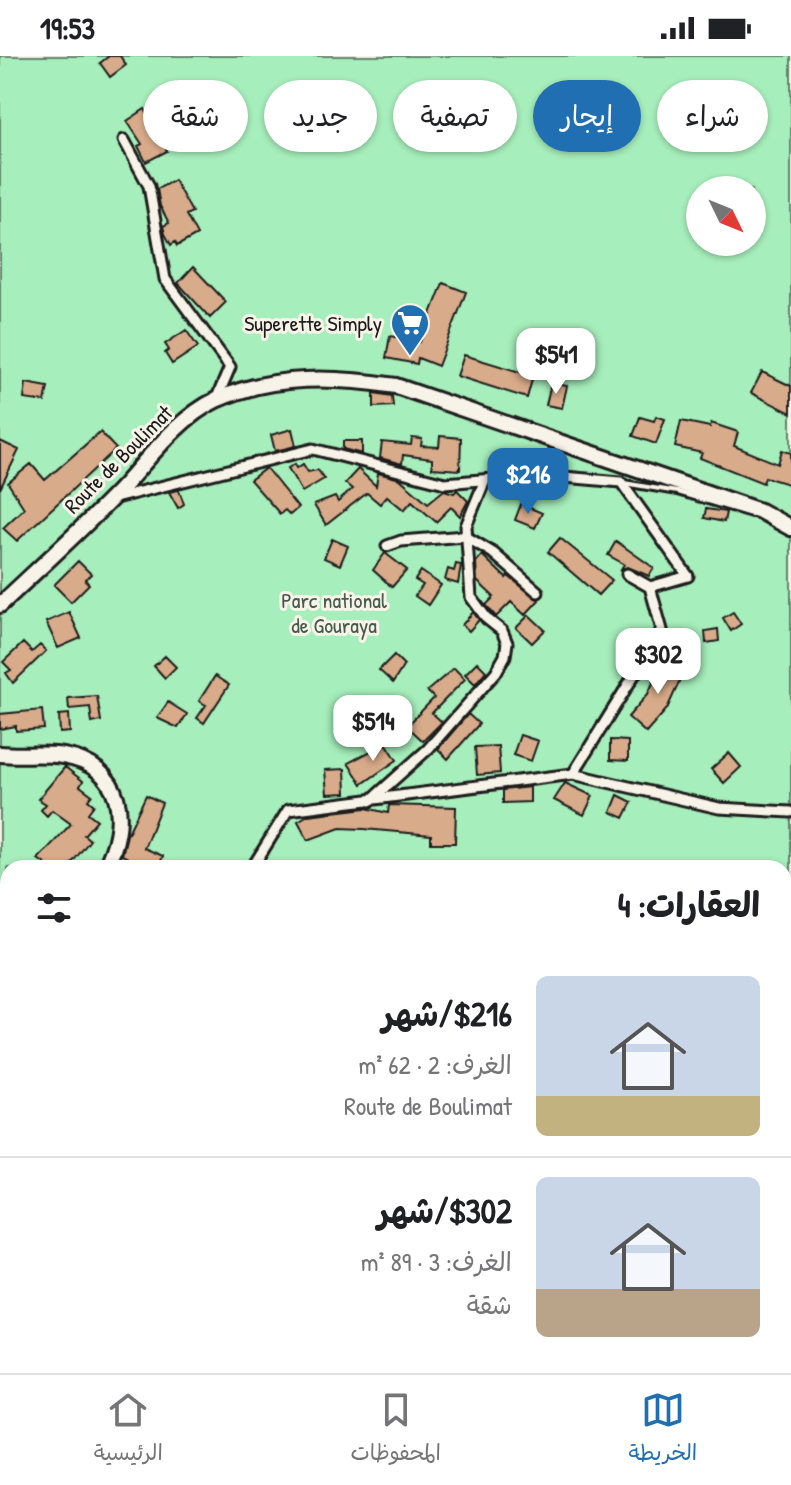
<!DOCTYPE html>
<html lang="ar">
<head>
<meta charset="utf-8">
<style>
	:root { --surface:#fff; --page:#f2f2f2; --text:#202124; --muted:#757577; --line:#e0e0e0; --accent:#1f6fb2 }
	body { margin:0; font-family:"Patrick Hand","Playpen Sans Arabic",sans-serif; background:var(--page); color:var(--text); direction:rtl; height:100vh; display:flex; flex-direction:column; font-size:30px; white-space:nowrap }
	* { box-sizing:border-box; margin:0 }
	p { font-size:26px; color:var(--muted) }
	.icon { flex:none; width:44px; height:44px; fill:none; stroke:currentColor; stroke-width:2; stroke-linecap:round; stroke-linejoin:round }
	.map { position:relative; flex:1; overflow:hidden; direction:ltr }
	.sheet { position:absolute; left:0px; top:804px; width:792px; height:514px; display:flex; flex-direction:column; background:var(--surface); border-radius:24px 24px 0 0; box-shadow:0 2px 6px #0004; direction:rtl }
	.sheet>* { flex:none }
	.guide { position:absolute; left:24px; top:24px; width:744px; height:72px; direction:rtl; display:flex; gap:16px }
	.needle { width:52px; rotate:133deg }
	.tools { position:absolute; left:686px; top:120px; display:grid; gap:16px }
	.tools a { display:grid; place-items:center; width:80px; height:80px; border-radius:50%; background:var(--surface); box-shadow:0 2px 6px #0004; font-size:40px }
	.price { position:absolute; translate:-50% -68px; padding:0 18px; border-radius:16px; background:#fff; color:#222; font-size:26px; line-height:52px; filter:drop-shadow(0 2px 4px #0008) }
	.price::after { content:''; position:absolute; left:50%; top:48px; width:24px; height:18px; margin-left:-12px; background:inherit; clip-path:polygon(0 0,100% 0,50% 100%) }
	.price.selected { background:var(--accent); color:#fff }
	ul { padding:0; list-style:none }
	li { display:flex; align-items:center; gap:24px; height:200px; padding:0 32px }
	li+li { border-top:2px solid var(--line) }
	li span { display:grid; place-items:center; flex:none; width:224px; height:160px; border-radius:12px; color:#555 }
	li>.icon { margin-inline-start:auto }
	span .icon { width:96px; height:96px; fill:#fffc; stroke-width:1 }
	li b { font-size:34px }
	h2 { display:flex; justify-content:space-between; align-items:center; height:96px; padding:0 32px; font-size:34px }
	.pill { padding:0 28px; border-radius:36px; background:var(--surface); box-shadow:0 2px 6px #0004; font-size:28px; line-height:72px }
	.pill.selected { background:var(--accent); color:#fff }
	.status { display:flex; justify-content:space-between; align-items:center; height:56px; padding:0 40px; background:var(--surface); direction:ltr }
	.status svg { height:22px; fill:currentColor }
	.menu { display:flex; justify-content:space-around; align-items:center; height:112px; border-top:2px solid var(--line); background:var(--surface); font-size:22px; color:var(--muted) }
	.menu a { display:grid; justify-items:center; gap:4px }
	.menu .selected { color:var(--accent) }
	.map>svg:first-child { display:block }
	.green { fill:#a6eebb; stroke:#61856c; stroke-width:2; fill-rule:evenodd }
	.building { fill:#d8ab8a; stroke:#1c1c1c; stroke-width:2 }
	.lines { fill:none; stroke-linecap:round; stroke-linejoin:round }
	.lane-casing { stroke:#1c1c1c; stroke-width:10 }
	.street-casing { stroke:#1c1c1c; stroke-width:15 }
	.primary-casing { stroke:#1c1c1c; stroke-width:20 }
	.lane { stroke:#f7f3e8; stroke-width:4 }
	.street { stroke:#f7f3e8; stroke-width:9 }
	.primary { stroke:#f7f3e8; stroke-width:14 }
	.labels { text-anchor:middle; stroke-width:6; stroke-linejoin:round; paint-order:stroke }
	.poi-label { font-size:22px; fill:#1c1c1c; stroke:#f7f3e8; text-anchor:end }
	.street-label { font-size:22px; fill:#1c1c1c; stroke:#f7f3e8 }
	.park-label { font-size:22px; fill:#455b4c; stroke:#f7f3e8 }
</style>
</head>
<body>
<div class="status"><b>19:53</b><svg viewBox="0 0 49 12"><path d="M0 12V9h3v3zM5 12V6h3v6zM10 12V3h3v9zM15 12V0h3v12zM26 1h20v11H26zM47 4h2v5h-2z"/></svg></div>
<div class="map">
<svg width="791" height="1317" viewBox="0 0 791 1317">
	<rect width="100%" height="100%" fill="#f7f3e8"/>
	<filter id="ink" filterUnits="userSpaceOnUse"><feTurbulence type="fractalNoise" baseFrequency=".0125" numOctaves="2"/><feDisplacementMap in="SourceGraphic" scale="16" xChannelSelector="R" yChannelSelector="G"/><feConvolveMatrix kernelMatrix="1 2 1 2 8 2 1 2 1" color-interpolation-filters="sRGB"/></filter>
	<g filter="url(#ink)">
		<path class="green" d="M0,0H791V1317H0ZM700,134H752V186H700ZM8,812H784V1310H8Z"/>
		<path class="building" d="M109,0H120L126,9L110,21L100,7Z
			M145,53L167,95L146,106L138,90L142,88L127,65Z
			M200,54L208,74L192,81L184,61Z
			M174,124L192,156L186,159L197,179L177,190L175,186L171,189L165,178L163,170L169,167L160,150L157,133Z
			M193,211L226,246L210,262L178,227Z
			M443,227L466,236L438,310L418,302L417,308L386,302L390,280L420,286Z
			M186,274L198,291L172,308L165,297L169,294L165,288Z
			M464,299L533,320L527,342L457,320Z
			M762,316L791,330V357L751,337Z
			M26,327L48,331L45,346L24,343Z
			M551,327L567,330L562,352L546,349Z
			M374,337L392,340L393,350L374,351Z
			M656,360L665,363L656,388L633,380L640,361L654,365Z
			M681,365L710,371L711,367L738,376L734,390L778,408L782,394L791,397V429L765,421L763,427L700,402L702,397L675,391Z
			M292,373L296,390L275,395L271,379Z
			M100,376L116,393L17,485L3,472L24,452L8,427L31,408L45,424Z
			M440,380L461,382L460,414L432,412V403L403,399L402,408L380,402L382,386L411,389L412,382L422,383L421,390L439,391Z
			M0,385L19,394L0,433Z
			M343,385H362V398L343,393Z
			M295,408L297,412L303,408L308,416L318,414L324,423L302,436L288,412Z
			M266,412L298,452L290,459L285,454L280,458L250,424Z
			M358,413L376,430L378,417L400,423L428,447L444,434L454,437L457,434L468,445L460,460L451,451L436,466L412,445L404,454L387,440L380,448L367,437L326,469L314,449L335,441L338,446L352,433L345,427Z
			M548,427V437L530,438L529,428Z
			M179,434L184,448L178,452L169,436Z
			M521,448L542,457L535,472L515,464Z
			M706,453L726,456L724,466L704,462Z
			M560,482L612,524L598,539L548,496Z
			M332,483L348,490L340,509L324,502Z
			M616,485L654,512L649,520L628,511L621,513L624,508L608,499Z
			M385,497L407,514L392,531L373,514Z
			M482,499L506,522L508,520L539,544L525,559L511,546L496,561L486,549L494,541L477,525L476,506Z
			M78,505L91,518L85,524L89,528L71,546L54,529Z
			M456,508L461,509L458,528L445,524L448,513L454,515Z
			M421,515L441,529L428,549L415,540L423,529L415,524Z
			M69,556L81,582L58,592L46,566Z
			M473,556L479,564L469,575L462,569Z
			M733,556L741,568L731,575L723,562Z
			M529,559L545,574L532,587L516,572Z
			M718,573L719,585L706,587L705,575Z
			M23,587L32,596L40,589L46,595L13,627L6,617L11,614L3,606Z
			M394,599L404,609L393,627L379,614Z
			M165,600L176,611L165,622L154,610Z
			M663,604L685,613L667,653L646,677L628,661L648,638Z
			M477,606L486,615L475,628L465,618Z
			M454,612L465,623L432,657L442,666L423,685L407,670L434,642L427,635Z
			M215,620L229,629L204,667L197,662L206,649L199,645Z
			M97,640L101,665L92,667L90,651L69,653L68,642Z
			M168,646L187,658L178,672L157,662Z
			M42,654L44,673L16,675V670L0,673V658Z
			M69,658L70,676L60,677L59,659Z
			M468,658L479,668L448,703L438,693Z
			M520,679L538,685L531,705L513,699Z
			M610,684L628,685V705L610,704Z
			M386,687L397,704L362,728L348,707Z
			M498,690L500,717L477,719L475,691Z
			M729,697L741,711L724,727L711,713Z
			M65,711L83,725L80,730L92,739L88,744L94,749L88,757L97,764L84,779L90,784L68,812H42L45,808L38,803L71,768L52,754L47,760L41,754L46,748L38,743Z
			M345,713L346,737L327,738L325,714Z
			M565,727L593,740L584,759L554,744Z
			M530,731V746L503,747V734Z
			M146,739L162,747L144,792L163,800L158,812L141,808L140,812H125L128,802L122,799L127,779Z
			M618,739L632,746L624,762L611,756Z
			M389,749L456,751L455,787H431V779L364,773L340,772L308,784L298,765L308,759L366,752L388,757Z
			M0,856L8,862V886L0,897Z
			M8,1033V1080L0,1082V1035Z
			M0,1114L8,1116V1158L0,1157Z"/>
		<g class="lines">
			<g class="lane-casing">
				<path id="lane" d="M624,427L677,436L751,458"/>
			</g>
			<g class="street-casing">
				<path id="street" d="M124,84L149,130L165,223L230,311L216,344
					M115,442L313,393L445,427L541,419L621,426L688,520L650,531L662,574L573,718L288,754L252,812
					M387,490L401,485L465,480L493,497L538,536
					M627,518L650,531
					M573,718L719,752L791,756
					M370,745L428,693L496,616L505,600L507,587L502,575L487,563L471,541L466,470L485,424
					M0,1307L8,1298
					M16,1317L17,1310"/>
			</g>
			<g class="primary-casing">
				<path id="primary" d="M0,549C38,513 78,477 115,439C145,408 176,363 216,344C273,318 336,321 396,330L760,455L791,472
					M0,698C21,700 43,697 63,700C124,710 130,766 105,812
					M0,943L8,931"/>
			</g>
			<use href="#lane" class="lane"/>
			<use href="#street" class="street"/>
			<use href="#primary" class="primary"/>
		</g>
	</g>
	<defs>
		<g id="supermarket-pin" transform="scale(2)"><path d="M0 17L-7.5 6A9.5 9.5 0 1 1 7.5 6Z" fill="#1f6fb2" stroke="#f7f3e8"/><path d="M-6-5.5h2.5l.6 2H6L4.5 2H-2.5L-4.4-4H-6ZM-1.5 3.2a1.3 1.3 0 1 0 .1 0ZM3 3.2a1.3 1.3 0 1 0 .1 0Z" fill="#fff"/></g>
	</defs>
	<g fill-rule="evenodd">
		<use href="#supermarket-pin" x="410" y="267"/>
	</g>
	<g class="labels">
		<g class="poi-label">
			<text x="382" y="275">Superette Simply</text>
		</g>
		<g class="street-label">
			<text transform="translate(118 403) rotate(-45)" y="8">Route de Boulimat</text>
		</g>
		<g class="park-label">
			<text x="334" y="552">Parc national<tspan x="334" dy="25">de Gouraya</tspan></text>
		</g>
	</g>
</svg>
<div class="tools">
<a><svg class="needle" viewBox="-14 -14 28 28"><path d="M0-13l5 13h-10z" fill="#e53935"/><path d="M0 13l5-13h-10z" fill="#757577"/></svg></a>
</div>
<b class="price" style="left:556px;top:340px">$541</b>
<b class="price selected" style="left:528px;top:460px">$216</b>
<b class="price" style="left:658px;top:640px">$302</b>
<b class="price" style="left:373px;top:707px">$514</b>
<div class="guide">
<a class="pill">شراء</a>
<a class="pill selected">إيجار</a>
<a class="pill">تصفية</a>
<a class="pill">جديد</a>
<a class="pill">شقة</a>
</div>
<section class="sheet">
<h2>العقارات: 4<svg class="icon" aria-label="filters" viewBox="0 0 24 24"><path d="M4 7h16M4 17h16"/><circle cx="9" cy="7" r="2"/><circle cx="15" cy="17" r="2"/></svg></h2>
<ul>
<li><span style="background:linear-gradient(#c9d6e8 75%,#c2b280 0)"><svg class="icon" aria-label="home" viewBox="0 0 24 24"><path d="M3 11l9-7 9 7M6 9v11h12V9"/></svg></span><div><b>$216/شهر</b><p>الغرف: 2 · 62 m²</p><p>Route de Boulimat</p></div></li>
<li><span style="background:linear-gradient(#c9d6e8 70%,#b9a48a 0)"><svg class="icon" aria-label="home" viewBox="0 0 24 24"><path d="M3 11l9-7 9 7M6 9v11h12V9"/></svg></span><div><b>$302/شهر</b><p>الغرف: 3 · 89 m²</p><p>شقة</p></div></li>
</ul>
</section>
</div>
<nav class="menu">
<a class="selected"><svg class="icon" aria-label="map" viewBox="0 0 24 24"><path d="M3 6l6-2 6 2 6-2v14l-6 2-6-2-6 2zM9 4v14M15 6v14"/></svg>الخريطة</a>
<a><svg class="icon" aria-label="saved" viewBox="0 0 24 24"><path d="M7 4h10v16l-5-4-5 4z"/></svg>المحفوظات</a>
<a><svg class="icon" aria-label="home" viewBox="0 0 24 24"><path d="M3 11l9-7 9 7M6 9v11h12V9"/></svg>الرئيسية</a>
</nav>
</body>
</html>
